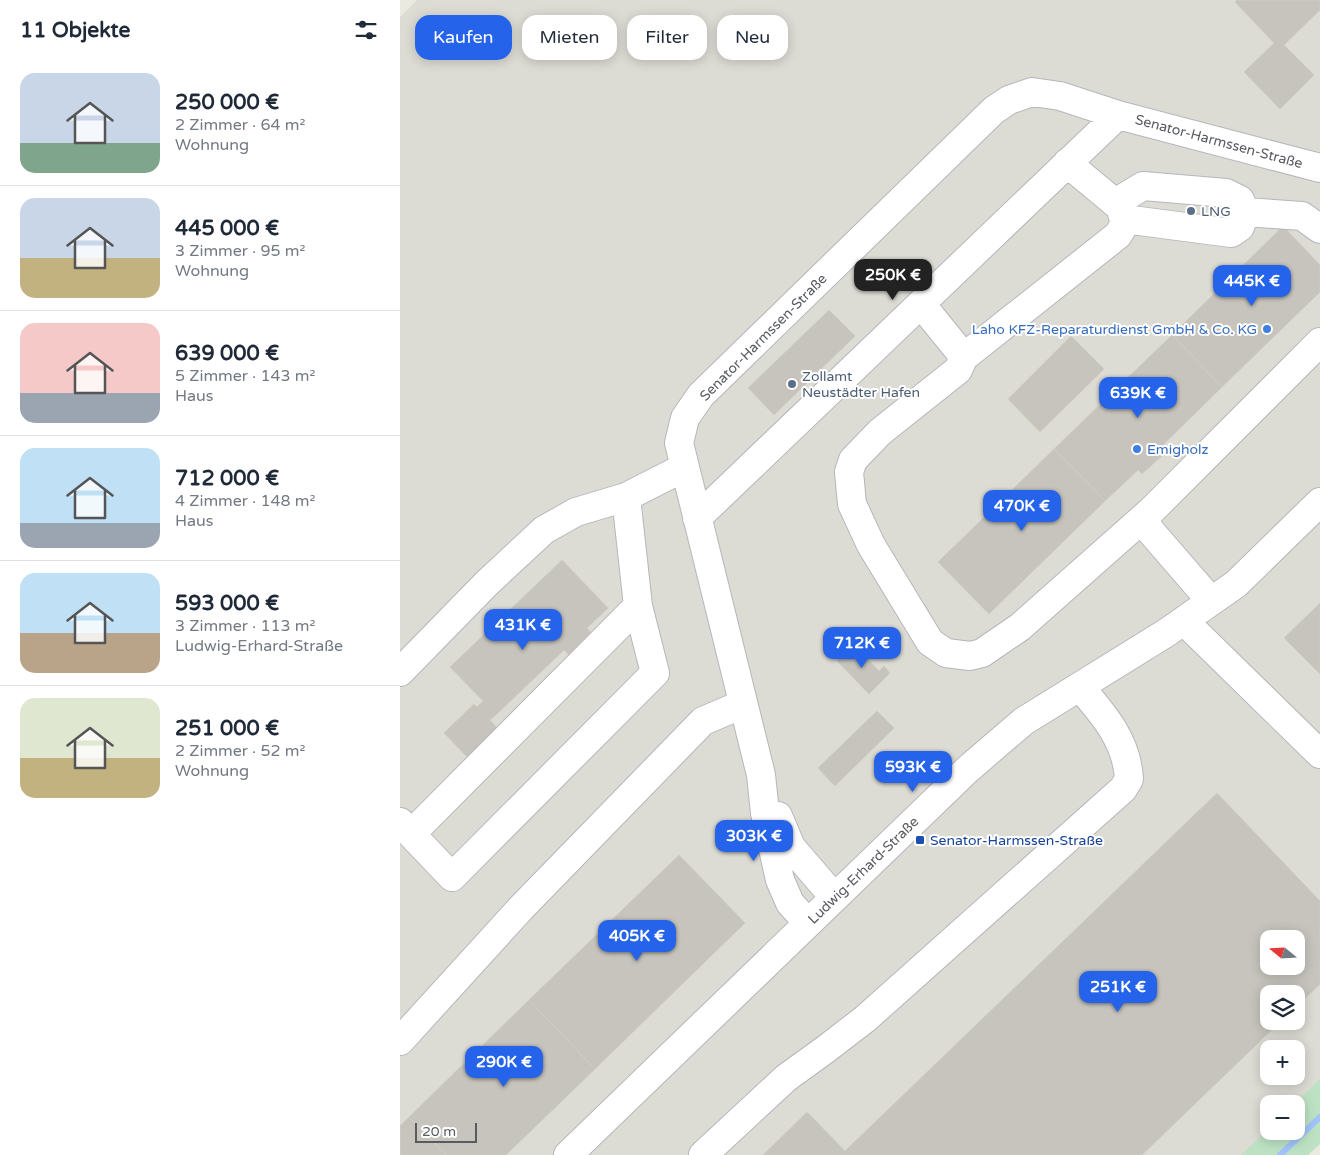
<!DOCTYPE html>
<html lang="de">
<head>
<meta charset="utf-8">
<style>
	:root { --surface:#fff; --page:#f6f6f7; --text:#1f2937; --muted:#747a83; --line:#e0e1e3; --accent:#2563eb }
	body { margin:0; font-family:"Varela Round",sans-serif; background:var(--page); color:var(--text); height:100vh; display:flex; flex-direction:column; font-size:19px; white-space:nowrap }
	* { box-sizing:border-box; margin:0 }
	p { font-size:16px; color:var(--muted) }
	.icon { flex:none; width:28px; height:28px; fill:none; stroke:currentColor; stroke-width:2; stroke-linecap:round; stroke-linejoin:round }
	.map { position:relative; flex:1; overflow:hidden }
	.sheet { display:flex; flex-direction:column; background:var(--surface); width:400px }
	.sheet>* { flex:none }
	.guide { position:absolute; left:15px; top:15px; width:475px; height:45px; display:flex; gap:10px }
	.needle { width:32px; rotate:288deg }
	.tools { position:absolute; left:860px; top:930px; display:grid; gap:10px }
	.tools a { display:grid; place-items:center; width:45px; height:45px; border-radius:10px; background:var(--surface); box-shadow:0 2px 12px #0003; font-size:25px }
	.scale { position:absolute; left:15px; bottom:12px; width:62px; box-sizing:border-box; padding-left:5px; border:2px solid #585b60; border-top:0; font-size:14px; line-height:18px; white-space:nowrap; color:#585b60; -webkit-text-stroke:4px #fff; paint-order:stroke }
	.price { position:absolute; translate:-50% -42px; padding:0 11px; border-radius:10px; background:var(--accent); color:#fff; font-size:16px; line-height:32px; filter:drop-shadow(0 1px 2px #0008) }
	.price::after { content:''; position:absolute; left:50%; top:30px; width:15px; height:11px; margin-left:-8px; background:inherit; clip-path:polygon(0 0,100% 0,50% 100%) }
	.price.active { background:#222; color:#fff }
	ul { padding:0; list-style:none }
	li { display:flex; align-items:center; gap:15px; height:125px; padding:0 20px }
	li+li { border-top:1px solid var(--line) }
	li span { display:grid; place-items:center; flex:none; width:140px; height:100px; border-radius:15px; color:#555 }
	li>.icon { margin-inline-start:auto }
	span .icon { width:60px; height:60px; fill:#fffc; stroke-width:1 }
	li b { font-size:21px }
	h2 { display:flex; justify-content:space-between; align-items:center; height:60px; padding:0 20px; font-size:21px }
	.tag { padding:0 18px; border-radius:15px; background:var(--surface); box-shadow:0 2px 12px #0003; font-size:18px; line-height:45px }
	.tag.active { background:var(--accent); color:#fff }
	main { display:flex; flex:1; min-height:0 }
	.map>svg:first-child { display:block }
	.industrial { fill:#dcdbd4; fill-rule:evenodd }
	.green { fill:#bde2c3 }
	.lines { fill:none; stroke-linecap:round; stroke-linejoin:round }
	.stream { stroke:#a0c4fa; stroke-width:6 }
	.building { fill:#c6c4bd; stroke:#cfcdbe; fill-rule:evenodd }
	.minor-casing { stroke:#b5b7bc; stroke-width:30 }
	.minor { stroke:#fff; stroke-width:28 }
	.service-dot { fill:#5c6f8a; stroke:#fff; stroke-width:2 }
	.shop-dot { fill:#3f7fe0; stroke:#fff; stroke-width:2 }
	.transit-dot { fill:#1a4fb4; stroke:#fff; stroke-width:2 }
	.labels { text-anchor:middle; stroke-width:4; stroke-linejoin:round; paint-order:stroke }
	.street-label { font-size:14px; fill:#585b60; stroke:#fff }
	.service-label { font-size:14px; fill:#4e5e75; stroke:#fff; text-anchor:start }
	.shop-label { font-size:14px; fill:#366cbe; stroke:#fff; text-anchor:end }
	.transit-label { font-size:14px; fill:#164399; stroke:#fff; text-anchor:start }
</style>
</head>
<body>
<main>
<section class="sheet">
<h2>11 Objekte<svg class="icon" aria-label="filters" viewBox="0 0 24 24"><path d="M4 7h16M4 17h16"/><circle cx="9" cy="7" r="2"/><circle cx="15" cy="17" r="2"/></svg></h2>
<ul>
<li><span style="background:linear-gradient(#c9d6e8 70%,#7fa58c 0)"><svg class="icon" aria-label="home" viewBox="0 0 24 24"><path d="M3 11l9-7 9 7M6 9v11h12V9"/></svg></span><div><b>250 000 €</b><p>2 Zimmer · 64 m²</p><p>Wohnung</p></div></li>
<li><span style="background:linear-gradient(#c9d6e8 60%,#c2b280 0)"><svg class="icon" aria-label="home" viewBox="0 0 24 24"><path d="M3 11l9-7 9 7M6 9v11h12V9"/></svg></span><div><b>445 000 €</b><p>3 Zimmer · 95 m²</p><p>Wohnung</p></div></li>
<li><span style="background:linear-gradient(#f6c9c9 70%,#9aa5b1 0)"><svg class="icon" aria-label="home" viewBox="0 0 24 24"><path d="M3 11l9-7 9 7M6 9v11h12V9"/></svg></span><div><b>639 000 €</b><p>5 Zimmer · 143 m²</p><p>Haus</p></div></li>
<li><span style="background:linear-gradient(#bfe0f5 75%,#9aa5b1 0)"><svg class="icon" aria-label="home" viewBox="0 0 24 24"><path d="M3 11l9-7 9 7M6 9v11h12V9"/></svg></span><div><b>712 000 €</b><p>4 Zimmer · 148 m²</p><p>Haus</p></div></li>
<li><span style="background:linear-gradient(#bfe0f5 60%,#b9a48a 0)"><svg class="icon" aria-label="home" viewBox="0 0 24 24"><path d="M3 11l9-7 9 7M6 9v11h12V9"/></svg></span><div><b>593 000 €</b><p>3 Zimmer · 113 m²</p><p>Ludwig-Erhard-Straße</p></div></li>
<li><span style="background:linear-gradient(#dfe7d0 60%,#c2b280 0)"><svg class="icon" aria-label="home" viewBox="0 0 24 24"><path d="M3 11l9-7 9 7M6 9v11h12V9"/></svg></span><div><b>251 000 €</b><p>2 Zimmer · 52 m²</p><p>Wohnung</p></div></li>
</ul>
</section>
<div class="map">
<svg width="920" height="1155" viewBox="0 0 920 1155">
	<rect width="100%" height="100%" fill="#ebeae0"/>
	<path class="industrial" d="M17,0H920V1080L895,1104H869V1130L843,1155H0V17ZM869,939H896V966H869ZM869,994H896V1021H869ZM869,1049H896V1076H869Z"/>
	<path class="green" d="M920,1079V1144L908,1155H841L869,1129V1131H896V1104H894Z"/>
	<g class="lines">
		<path class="stream" d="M880,1155L920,1117"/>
	</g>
	<path class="building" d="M837,0H920V10L884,45L914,75L880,109L844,72L874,43L835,2Z
		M883,226L920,265V292L822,387L772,335Z
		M429,310L455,336L374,415L348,388Z
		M772,335L822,387L759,449L764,454L742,474L738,470L705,501L654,449Z
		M671,336L704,369L640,432L608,399Z
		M654,449L705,501L589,614L538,562Z
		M162,560L208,608L187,628L196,638L174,660L164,650L96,715L90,720L100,731L70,760L44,733L74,704L77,707L83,701L50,667Z
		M920,603V674L884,638Z
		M454,644L479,671L484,666L490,673L469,694L437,661Z
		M477,711L494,728L435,786L418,768Z
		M817,793L920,901V984L896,1007V994H869V1021H881L742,1155H363L407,1112L445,1151ZM869,939H896V966H869Z
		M279,855L345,923L195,1069L129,1000Z
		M129,1000L195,1069L106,1155H46L9,1117Z
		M9,1117L46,1155H0V1126Z"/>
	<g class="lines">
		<g class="minor-casing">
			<path id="minor" d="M715,203L743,186L826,193L840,200L845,212L840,227L831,233L724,219
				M845,212L902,216L920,229
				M521,304L564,357L558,370L480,432L453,460L449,472L452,504L471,545L530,642L546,653L570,656L582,653L620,627L751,511L920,342
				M564,357L718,235L725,223L720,207L667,163
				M297,518L718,115
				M741,520L811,601
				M784,621L920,754
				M0,672L87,583L144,530L176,512L226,497L285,467
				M378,816L391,847L434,897
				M0,822L11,834L238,606L226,497
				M11,834L52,877L255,673L238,606
				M408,923L390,903L380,880L365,813L361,775L279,443L285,418L301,395L594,110L609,100L632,92L660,96L718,115L920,168
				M0,1041L121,908L303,721L343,704
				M168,1155L568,769L624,721L766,633L836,584L920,502
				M303,1155L386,1078L426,1049L465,1019L723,789L729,779C727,741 704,715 680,687"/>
		</g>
		<use href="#minor" class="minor"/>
	</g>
	<g class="service-dot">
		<circle cx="791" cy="211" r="5"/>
		<circle cx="392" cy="384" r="5"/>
	</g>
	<g class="shop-dot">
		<circle cx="867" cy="329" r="5"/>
		<circle cx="737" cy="449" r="5"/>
	</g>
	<rect class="transit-dot" x="515" y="835" width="10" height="10" rx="2.5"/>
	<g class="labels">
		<g class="street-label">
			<text transform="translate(819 141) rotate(15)" y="5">Senator-Harmssen-Straße</text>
			<text transform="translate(363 337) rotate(-45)" y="5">Senator-Harmssen-Straße</text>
			<text transform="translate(463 870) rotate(-44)" y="5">Ludwig-Erhard-Straße</text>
		</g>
		<g class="service-label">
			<text x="801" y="216">LNG</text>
			<text x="402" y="381">Zollamt<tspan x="402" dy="16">Neustädter Hafen</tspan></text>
		</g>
		<g class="shop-label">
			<text x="857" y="334">Laho KFZ-Reparaturdienst GmbH &amp; Co. KG</text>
			<text x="747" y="454" text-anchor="start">Emigholz</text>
		</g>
		<g class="transit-label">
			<text x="530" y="845">Senator-Harmssen-Straße</text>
		</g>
	</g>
</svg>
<div class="tools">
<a><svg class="needle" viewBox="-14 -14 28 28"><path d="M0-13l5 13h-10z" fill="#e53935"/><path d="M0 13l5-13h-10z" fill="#747a83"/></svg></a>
<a><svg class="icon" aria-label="layers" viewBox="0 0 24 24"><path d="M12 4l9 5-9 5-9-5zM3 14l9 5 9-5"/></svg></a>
<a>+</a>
<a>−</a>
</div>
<div class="scale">20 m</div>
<b class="price active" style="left:493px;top:301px">250K €</b>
<b class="price" style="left:852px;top:307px">445K €</b>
<b class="price" style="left:738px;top:419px">639K €</b>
<b class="price" style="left:622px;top:532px">470K €</b>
<b class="price" style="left:123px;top:651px">431K €</b>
<b class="price" style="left:462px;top:669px">712K €</b>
<b class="price" style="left:513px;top:793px">593K €</b>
<b class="price" style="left:354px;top:862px">303K €</b>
<b class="price" style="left:237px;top:962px">405K €</b>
<b class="price" style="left:718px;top:1013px">251K €</b>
<b class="price" style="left:104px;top:1088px">290K €</b>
<div class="guide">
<a class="tag active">Kaufen</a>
<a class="tag">Mieten</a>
<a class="tag">Filter</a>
<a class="tag">Neu</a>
</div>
</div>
</main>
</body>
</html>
